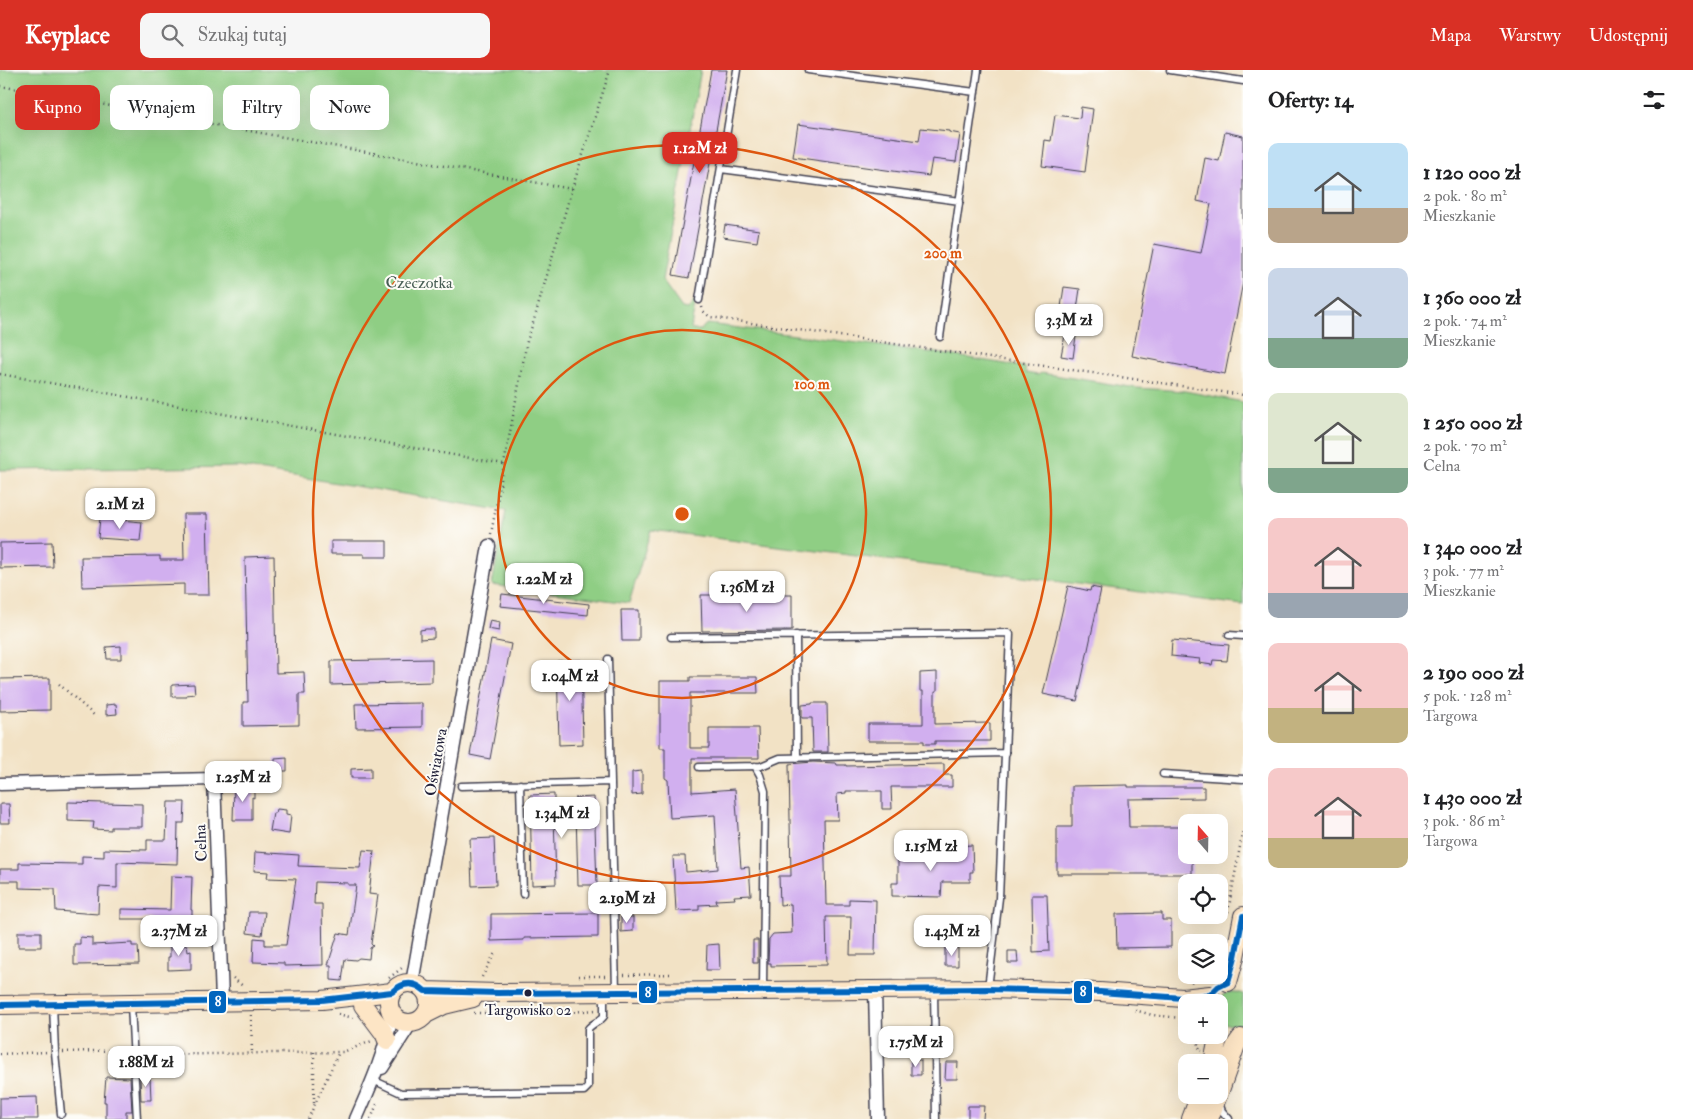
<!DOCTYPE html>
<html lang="pl">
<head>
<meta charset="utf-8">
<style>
	:root { --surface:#fff; --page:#f6f6f6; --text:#202124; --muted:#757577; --accent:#d93025 }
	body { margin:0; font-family:"IM FELL Double Pica",serif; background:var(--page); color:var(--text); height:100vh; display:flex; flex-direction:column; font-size:19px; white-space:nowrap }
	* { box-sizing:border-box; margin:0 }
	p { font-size:16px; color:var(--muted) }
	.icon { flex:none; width:28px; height:28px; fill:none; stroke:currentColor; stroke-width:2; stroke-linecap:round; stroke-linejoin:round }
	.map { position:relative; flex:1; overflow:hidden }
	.side { display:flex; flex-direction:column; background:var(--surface); width:450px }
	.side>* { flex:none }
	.hud { position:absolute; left:15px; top:15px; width:475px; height:45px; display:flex; gap:10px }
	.needle { width:32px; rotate:340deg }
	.buttons { position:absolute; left:1178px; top:744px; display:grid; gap:10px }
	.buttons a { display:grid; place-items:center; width:50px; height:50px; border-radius:10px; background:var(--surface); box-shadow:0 5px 20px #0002; font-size:25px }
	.price { position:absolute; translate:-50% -42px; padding:0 11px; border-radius:10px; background:#fff; color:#222; font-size:16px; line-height:32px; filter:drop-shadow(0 1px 2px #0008) }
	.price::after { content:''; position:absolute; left:50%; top:30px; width:15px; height:11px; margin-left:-8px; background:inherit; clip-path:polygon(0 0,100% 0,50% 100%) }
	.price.selected { background:var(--accent); color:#fff }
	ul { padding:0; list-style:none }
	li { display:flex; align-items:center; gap:15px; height:125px; padding:0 25px }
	li span { display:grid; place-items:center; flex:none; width:140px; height:100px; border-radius:10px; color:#555 }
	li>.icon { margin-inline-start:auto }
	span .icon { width:60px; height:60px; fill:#fffc; stroke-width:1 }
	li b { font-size:21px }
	h2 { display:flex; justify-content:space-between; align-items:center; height:60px; padding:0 25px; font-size:21px }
	.chip { padding:0 18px; border-radius:10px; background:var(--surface); box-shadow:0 5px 20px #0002; font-size:18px; line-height:45px }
	.chip.selected { background:var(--accent); color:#fff }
	header { display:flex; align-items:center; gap:30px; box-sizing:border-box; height:70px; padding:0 25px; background:var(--accent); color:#fff }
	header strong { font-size:24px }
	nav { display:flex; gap:28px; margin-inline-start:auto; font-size:18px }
	.search { width:350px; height:45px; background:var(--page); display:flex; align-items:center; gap:12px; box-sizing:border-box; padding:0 18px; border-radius:10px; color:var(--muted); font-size:19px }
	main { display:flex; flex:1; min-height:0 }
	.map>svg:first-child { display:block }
	.green { fill:#8fce84; stroke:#587860 }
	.building { fill:#d1afef }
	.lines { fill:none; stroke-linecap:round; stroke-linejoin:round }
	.lane-casing { stroke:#413f50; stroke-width:9 }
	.street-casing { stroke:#413f50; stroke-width:15 }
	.secondary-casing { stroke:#413f50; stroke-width:20 }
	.path { stroke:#413f50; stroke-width:2.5; stroke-dasharray:1 4; stroke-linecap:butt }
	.lane { stroke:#fff; stroke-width:6 }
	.street { stroke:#fff; stroke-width:12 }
	.secondary { stroke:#fde5c5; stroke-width:18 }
	.bus-1-casing { stroke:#fdfcf7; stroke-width:10 }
	.bus-1 { stroke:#0065bd; stroke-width:6 }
	.ring { fill:none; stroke:#de560e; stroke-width:2.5 }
	.bus-dot { fill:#22223b; stroke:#fdfcf7; stroke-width:2 }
	.labels { text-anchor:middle; stroke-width:4; stroke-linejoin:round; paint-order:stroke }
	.bus-label { font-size:15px; fill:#22223b; stroke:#fdfcf7 }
	.park-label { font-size:16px; fill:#485e55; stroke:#fdfcf7 }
	.street-label { font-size:16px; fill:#22223b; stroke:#fdfcf7 }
	.centre { fill:#de560e; stroke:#fdfcf7; stroke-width:2.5 }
	.ring-label { font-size:15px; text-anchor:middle; font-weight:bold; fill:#de560e; stroke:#fdfcf7; stroke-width:4; stroke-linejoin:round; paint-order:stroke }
	.line-badge { stroke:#fdfcf7; stroke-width:2 }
	.badge-label { font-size:14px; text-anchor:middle; font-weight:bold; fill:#fff }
</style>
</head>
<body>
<header>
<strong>Keyplace</strong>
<div class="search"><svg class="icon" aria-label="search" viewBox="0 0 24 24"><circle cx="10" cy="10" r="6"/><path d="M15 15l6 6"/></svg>Szukaj tutaj</div>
<nav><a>Mapa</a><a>Warstwy</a><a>Udostępnij</a></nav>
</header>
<main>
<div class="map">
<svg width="1243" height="1049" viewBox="0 0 1243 1049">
	<rect width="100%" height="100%" fill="#fdfcf7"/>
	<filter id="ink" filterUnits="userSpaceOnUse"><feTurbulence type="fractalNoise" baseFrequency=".02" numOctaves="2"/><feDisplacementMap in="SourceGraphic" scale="10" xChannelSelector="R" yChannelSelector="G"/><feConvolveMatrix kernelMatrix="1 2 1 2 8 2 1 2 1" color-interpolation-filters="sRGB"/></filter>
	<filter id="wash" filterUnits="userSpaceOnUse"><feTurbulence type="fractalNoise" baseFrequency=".0096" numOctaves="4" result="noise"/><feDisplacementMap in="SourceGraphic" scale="20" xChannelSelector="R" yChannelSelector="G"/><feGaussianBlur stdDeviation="1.12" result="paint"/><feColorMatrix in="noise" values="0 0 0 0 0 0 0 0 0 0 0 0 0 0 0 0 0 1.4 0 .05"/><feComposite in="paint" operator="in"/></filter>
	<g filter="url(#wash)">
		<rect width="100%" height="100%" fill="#f2e2c5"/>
		<path class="green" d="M0,0H701L662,210L682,238L688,239L696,230L691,257L692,260H701L705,255L708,254L937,283L1025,297L1026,303L1038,305L1041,303L1137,318L1185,321L1243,332V535L651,460L629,533L492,515L506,441L240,397L0,400Z
			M1230,922H1236L1243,924V953C1233,957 1225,956 1219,947L1218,932L1224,924Z"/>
		<g id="blocks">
			<path class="building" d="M711,0H727L689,208L673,205Z
				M1081,37L1093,39L1085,102L1042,96L1045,70L1051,71L1055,45L1080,48Z
				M798,54L919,71L921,58L949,61V62L960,64L956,92L932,89L929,106L793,87Z
				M1225,62L1243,66V212L1225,304L1132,286L1154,174L1201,183L1211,134L1197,131L1205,88L1219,91Z
				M725,155L759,160L757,172L723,167Z
				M1064,217L1080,219L1077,239L1061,237Z
				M1065,265L1076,266L1073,288L1061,286Z
				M183,444H207L209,525H184V514L82,517L81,487L160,486V490H184Z
				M100,448L142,452L140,471L98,468Z
				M331,471H387V487H364V484H331Z
				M52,472L53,497L0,498V473Z
				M274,486L276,603L304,602L305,624H299V655L243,656V632H248L245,487Z
				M1068,516L1090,521L1091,517L1101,519L1077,631L1043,624Z
				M502,524L589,534L588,545L500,536Z
				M701,525H792V560L702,561Z
				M621,540H639V571H622Z
				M490,550L500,552L499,561L488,559Z
				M426,559H434V568L420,569V560Z
				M491,570L511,574L490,689L470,685Z
				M1172,570L1229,575L1227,591L1213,590L1212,595L1199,593L1200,589L1171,586Z
				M121,576V589H107L106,577Z
				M432,589V612L331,615V591Z
				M581,590L583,674L559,675L557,591Z
				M937,602V621H935V654L990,653V671H935V674H924V671H868V654H923V621H920V603Z
				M690,607H757L758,623H690V678H709V658H758L759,688H692V722L735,719L741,798L749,797L751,825L734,826L735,829L716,830L717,834L699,835V840L676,841L673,786H685L686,802L718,799L715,745L670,748L668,710L665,708V678H660V611H690Z
				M50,608V640L0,641V609Z
				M194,614L195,624L186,625V627H172V615Z
				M422,633V657L356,658L355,634Z
				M812,633H827L828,682H813L812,648H802V635L812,634Z
				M116,634L117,644L106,645V635Z
				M287,688V701H275V689Z
				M813,692L836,693L837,695H846V696L944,694V705H952V717H891L892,739H882V721H846V723L837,724L838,750H824L826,835H849V829L876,830L875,885H850L851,847H826L827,895L771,896V893H768L769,869L773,864L792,863L791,834L780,835L779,806H791L789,694Z
				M371,698V708H351V699Z
				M642,701V724L632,725V702Z
				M1128,715V717H1204V728L1128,729L1129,757H1186V785H1192V804H1057V757H1072V716Z
				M234,716L254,717V728L252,727V750H233Z
				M554,724V734L576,733L575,728L594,727L597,815H578L576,743L554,744L556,814L532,815L530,725Z
				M68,732L142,734V757H111V760L93,759L94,752L68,751Z
				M168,732H185L184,753H178L177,794L117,792V818L99,817L98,844L56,841L55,819L19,818V811H0V799H19V793L82,794V786L104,787V779L147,780V770H166Z
				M0,734H9L10,753H0Z
				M277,739L286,740V744L291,745L289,764L270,761L273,743H276Z
				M494,768L496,815L472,816L470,769Z
				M898,774H907V787H957V776L972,775L973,802H970V812H942L941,827L892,826V813H898Z
				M363,780L374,781L369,824L378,825L371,874L373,876L370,878L369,889L359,888L356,890L345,889L342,911L331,910V895H328L338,863L349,865L356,815H348V813L315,812L314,834H322L323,895L284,896V893L253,892L254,868L265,869V875H286L296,809L267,808L268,802L254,801L255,782L299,785L298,796L360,798Z
				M171,806L192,807L191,840H192V850L167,849V855H152V849H121V839L170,840Z
				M1032,825H1047L1049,881L1033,882Z
				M249,842H265L262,865L247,863Z
				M598,843V867L524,868V870L491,871V844Z
				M1162,843V850H1171V877L1117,878L1116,844Z
				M621,847H633V861L621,862Z
				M18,862H41V877H18Z
				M80,867L92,868V875L132,873V876H138L139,894L74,895V874H80Z
				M177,869L182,876L187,875L188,882L191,881V899L168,900V887H170V876Z
				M753,870H758V893H753Z
				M719,874L720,900H706L707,875Z
				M945,878H958V896H945Z
				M1008,881H1017L1018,893H1008Z
				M911,990H921V1005H911Z
				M946,992H958L957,1009H945Z
				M106,1007L130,1008L132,1041H126V1049H106V1032H104Z
				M140,1007H150L151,1030H141Z
				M37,1027L38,1049H0V1028Z
				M968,1036H984L983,1049H968Z"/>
		</g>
	</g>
	<g filter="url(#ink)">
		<use href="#blocks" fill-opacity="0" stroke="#413f50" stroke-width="1"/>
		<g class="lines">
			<g class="lane-casing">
				<path id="lane" d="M808,0L975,22
					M1170,0L1243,11
					M721,99L960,131
					M699,230L737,0
					M940,267L978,0
					M796,565L797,688
					M1229,565L1243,566
					M671,567L1008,563L1010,564L999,828L988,918
					M608,589L616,920
					M755,696L760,705L765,721L763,919
					M699,697L761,696L780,688L1006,683
					M1163,704L1243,709
					M520,714L523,824
					M461,716L611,712
					M934,921L936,1049
					M53,935L55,982L61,1044
					M131,935L137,1049
					M373,1010L401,1023L584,1021L588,1017V959C592,953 600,952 604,946V924
					M1219,1033L1222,1041L1229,1049"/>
			</g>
			<g class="street-casing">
				<path id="street" d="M0,714L214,709L222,931
					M412,913L489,476
					M875,919L878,1049
					M382,998L411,953
					M356,1049C371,1015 386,981 392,944"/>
			</g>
			<g class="secondary-casing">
				<path id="secondary" d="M1228,912L1235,887L1243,846
					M389 933a20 20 0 1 1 40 0a20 20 0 1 1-40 0Z
					M425,921L498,923L988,919L1100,922L1183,928L1210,925
					M0,935L322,930L392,922
					M363,935L384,963L387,970
					M426,944L444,935L473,928
					M1213,992L1217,973L1216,965
					M1219,1023L1236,975L1241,968
					M1191,1049L1200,1025
					M1209,1049L1218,1025"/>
			</g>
			<path class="path" d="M0,16L572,119
				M702,237L703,241L710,247L1243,325
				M0,304L504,394
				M491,464L527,271L534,250L571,122L610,0
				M59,614L95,646
				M1228,842L1243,760
				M624,905L674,904
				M579,906H606
				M482,907L495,883
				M233,908L244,917
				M389,908L402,898
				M1191,912L1199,905
				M1135,940L1152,945L1181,948L1186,955
				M474,943L569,942L596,940
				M338,944L354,948
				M251,945L252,983
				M1193,965L1200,976L1199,980L1202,981
				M63,982L125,980
				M314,982V1033
				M142,983L146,985L343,982L372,971
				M0,984L48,982
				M308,1049L339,982
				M371,1049L377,1034"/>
			<use href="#lane" class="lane"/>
			<use href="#street" class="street"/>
			<use href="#secondary" class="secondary"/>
			<g class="bus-1-casing">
				<path id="bus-1" d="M0,935L322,930L392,922C403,912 414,911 425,921L498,923L988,919L1100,922L1183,928L1210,925L1218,917L1228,912L1235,887L1243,846"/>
			</g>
			<use href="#bus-1" class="bus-1"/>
		</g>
	</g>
	<g class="ring">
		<circle cx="682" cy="444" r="184"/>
		<circle cx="682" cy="444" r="369"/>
	</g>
	<circle class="bus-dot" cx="528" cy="923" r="4.5"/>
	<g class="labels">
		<g class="bus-label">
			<text x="528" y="945">Targowisko 02</text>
		</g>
		<g class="park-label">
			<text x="419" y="218">Czeczotka</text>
		</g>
		<g class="street-label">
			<text transform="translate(435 692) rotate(-80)" y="6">Oświatowa</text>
			<text transform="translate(200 773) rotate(-92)" y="6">Celna</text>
		</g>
	</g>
	<circle cx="682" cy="444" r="8" class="centre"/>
	<g class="ring-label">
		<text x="943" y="188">200 m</text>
		<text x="812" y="319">100 m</text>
	</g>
	<g class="line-badge">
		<rect x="1073" y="910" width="20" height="24" rx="5" fill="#0065bd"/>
		<rect x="638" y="910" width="20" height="24" rx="5" fill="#0065bd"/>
		<rect x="208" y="920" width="19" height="24" rx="5" fill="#0065bd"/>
	</g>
	<g class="badge-label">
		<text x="1083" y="926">8</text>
		<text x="648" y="927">8</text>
		<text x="218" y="936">8</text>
	</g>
</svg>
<div class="buttons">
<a><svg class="needle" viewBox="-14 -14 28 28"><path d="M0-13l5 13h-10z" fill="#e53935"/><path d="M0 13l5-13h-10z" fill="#757577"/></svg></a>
<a><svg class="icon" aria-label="locate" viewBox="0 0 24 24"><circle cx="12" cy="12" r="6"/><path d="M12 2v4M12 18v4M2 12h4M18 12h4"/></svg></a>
<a><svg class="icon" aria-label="layers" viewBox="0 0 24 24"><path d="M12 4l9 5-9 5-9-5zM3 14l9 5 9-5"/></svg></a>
<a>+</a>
<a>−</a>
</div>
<b class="price selected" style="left:700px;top:104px">1.12M zł</b>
<b class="price" style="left:1069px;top:276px">3.3M zł</b>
<b class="price" style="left:120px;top:460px">2.1M zł</b>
<b class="price" style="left:544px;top:535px">1.22M zł</b>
<b class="price" style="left:747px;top:543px">1.36M zł</b>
<b class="price" style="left:570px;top:632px">1.04M zł</b>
<b class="price" style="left:243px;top:733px">1.25M zł</b>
<b class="price" style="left:562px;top:769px">1.34M zł</b>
<b class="price" style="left:931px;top:802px">1.15M zł</b>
<b class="price" style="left:627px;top:854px">2.19M zł</b>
<b class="price" style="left:179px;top:887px">2.37M zł</b>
<b class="price" style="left:952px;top:887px">1.43M zł</b>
<b class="price" style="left:916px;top:998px">1.75M zł</b>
<b class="price" style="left:146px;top:1018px">1.88M zł</b>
<div class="hud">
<a class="chip selected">Kupno</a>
<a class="chip">Wynajem</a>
<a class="chip">Filtry</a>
<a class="chip">Nowe</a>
</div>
</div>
<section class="side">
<h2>Oferty: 14<svg class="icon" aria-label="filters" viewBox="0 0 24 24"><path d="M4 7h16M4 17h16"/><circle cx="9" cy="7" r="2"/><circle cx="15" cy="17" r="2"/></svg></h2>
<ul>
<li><span style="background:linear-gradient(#bfe0f5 65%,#b9a48a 0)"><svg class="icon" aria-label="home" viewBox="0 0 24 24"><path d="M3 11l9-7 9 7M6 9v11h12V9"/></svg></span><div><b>1 120 000 zł</b><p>2 pok. · 80 m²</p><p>Mieszkanie</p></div></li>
<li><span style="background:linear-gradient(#c9d6e8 70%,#7fa58c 0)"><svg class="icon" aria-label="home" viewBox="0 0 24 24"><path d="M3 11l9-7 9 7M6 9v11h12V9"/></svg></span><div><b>1 360 000 zł</b><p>2 pok. · 74 m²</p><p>Mieszkanie</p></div></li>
<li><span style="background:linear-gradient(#dfe7d0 75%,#7fa58c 0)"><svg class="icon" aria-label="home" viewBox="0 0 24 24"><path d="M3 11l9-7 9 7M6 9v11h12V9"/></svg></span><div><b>1 250 000 zł</b><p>2 pok. · 70 m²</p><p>Celna</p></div></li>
<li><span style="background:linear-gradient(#f6c9c9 75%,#9aa5b1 0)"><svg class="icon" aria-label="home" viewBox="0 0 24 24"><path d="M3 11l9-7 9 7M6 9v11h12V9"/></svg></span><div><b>1 340 000 zł</b><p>3 pok. · 77 m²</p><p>Mieszkanie</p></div></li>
<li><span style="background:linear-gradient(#f6c9c9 65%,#c2b280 0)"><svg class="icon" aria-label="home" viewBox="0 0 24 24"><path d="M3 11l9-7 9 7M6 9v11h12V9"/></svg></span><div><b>2 190 000 zł</b><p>5 pok. · 128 m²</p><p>Targowa</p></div></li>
<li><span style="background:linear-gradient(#f6c9c9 70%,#c2b280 0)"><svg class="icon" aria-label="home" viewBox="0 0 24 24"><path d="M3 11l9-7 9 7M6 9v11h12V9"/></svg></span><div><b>1 430 000 zł</b><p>3 pok. · 86 m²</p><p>Targowa</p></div></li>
</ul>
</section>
</main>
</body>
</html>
